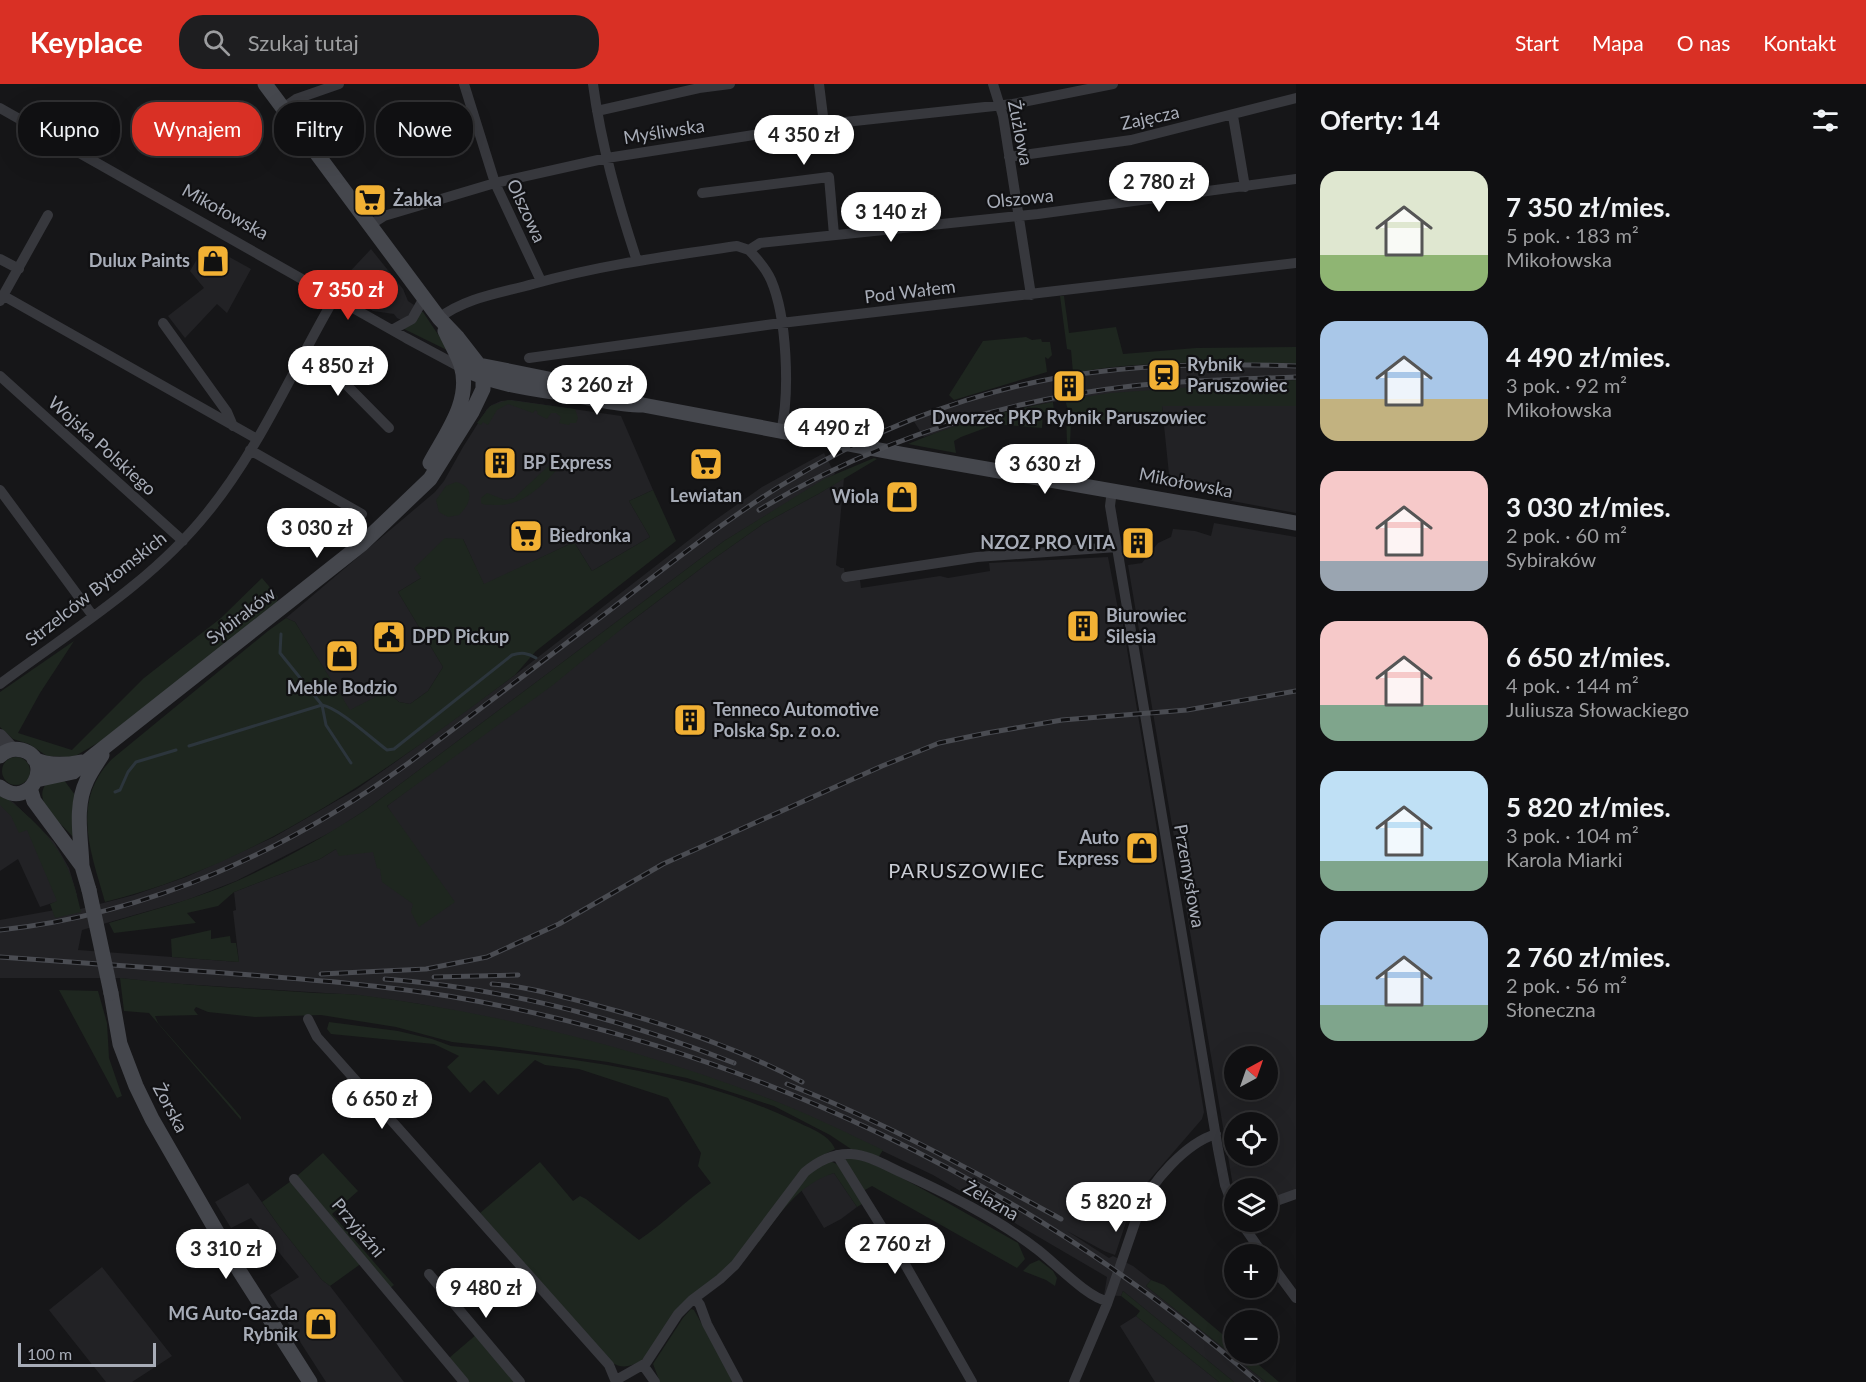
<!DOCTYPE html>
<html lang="pl">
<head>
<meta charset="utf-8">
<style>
	:root { --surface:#101012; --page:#1e1e20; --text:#f1f3f6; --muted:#9c9d9f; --line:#303032; --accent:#d93025 }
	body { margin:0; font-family:Lato,sans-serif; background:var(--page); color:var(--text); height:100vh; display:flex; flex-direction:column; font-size:22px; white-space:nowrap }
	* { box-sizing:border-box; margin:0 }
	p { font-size:20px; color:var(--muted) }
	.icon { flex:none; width:33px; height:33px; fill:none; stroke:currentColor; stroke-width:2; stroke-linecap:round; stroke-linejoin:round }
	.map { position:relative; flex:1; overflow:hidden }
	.drawer { display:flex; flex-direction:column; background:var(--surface); width:570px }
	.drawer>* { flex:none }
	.banner { position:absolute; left:18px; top:18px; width:570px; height:54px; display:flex; gap:12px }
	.needle { width:39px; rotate:40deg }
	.fabs { position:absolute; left:1224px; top:962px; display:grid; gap:12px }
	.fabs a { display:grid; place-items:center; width:54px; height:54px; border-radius:50%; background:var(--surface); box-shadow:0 6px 24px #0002,0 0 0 2px var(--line); font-size:30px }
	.scale { position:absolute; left:18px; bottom:15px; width:138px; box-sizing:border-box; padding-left:6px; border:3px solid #a8adb8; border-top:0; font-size:16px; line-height:21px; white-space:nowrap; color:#a8adb8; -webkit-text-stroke:4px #111113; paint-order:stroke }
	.price { position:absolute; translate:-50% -51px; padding:0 14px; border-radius:21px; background:#fff; color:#222; font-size:20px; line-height:39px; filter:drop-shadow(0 2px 3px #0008) }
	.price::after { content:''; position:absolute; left:50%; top:36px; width:18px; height:14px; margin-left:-9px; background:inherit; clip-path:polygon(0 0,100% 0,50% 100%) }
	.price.on { background:var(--accent); color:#fff }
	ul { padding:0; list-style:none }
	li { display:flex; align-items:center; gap:18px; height:150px; padding:0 24px }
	li span { display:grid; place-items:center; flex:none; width:168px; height:120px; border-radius:18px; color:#555 }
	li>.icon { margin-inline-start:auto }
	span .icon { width:72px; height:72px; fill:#fffc; stroke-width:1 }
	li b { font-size:26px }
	h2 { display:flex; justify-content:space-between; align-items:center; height:72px; padding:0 24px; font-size:26px }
	.tag { padding:0 21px; border-radius:24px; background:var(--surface); box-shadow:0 6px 24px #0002,0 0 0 2px var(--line); font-size:21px; line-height:54px }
	.tag.on { background:var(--accent); color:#fff }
	header { display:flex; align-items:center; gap:36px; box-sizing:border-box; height:84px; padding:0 30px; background:var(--accent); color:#fff }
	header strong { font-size:28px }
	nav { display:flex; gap:33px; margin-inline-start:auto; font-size:21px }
	.search { width:420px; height:54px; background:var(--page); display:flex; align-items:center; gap:15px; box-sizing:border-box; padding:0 21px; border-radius:24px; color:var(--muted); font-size:22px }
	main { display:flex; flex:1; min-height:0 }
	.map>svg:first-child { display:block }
	.built { fill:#222225; fill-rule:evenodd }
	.green { fill:#1e261f }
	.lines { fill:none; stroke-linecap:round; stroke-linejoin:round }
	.stream { stroke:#2c353c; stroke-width:3 }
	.minor { stroke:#37383d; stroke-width:10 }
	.tertiary { stroke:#37383d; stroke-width:14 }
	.secondary { stroke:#45474d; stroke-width:15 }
	.rail-casing { stroke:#4a4c52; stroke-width:5 }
	.rail { stroke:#111113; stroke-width:3; stroke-dasharray:9; stroke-linecap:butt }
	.secondary-bridge { stroke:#45474d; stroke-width:15 }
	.labels { text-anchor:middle; stroke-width:4.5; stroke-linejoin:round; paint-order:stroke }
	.street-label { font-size:18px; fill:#a8adb8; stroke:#111113 }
	.poi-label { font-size:18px; font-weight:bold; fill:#a8adb8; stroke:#111113; text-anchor:start }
	.neighbourhood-label { font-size:20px; letter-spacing:1.5px; fill:#c9ccd4; stroke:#111113 }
</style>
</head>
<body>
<header>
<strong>Keyplace</strong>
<div class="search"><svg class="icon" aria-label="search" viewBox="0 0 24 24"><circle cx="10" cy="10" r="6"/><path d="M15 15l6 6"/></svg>Szukaj tutaj</div>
<nav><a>Start</a><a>Mapa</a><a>O nas</a><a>Kontakt</a></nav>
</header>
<main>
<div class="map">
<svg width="1296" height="1298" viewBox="0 0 1296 1298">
	<rect width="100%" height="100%" fill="#161618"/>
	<path class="built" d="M206,160L251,185L227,229L217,220L185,254L168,232L204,204L190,187Z
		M371,165L403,205L408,217L414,221L413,228L401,236L397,234L394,230L373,227L356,215L342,196Z
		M1225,279L1296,280V296L1077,314L1012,325L924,353L911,333L986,309L1041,295L1095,285Z
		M512,316L621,332L653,406L629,417L650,453L592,487L574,458L484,501L463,455L421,494L398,508L443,583L428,607L410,620L399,618L387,607L350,627L295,538L286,534L435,408L444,397L463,363L487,325L492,321L501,317Z
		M1162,322H1296V429L1232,417L1209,409L1170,400Z
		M824,369L835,390L724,457L367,725L335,746L236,797L187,816L82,846L78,866L239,878L233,827L236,826L234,808L320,775L392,730L387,722L712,476L763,440L820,409L844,394L836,481L841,484H844L846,498L860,496L861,504L940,492L948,494L990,487L989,479L1108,473L1118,525L1121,529L1204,1028L1202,1035L1138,1109L1130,1126L1115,1171L1104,1167L1067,1147L1109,1174L1113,1172L1133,1182L1151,1196L1146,1202L1266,1298H1234L1123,1207L1121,1212L1104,1211L1107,1193L933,1091L824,1039L769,1015L645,973L534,943L420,920L357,911L165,899L120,894H0V836L55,826L65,829L134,811L186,793L274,753L357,705L394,679L515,591L711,439L762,403Z
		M1214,439L1296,453V1108L1268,1114V1104L1234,1105L1233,1102L1128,481L1142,479L1158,459L1171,453L1173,445L1195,447L1211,452ZM1234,972H1268V1005H1234ZM1234,1038H1268V1071H1234Z
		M0,711L13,718L54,758L69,784L77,811L40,823L18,775L0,787Z
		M834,1089L857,1123L841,1135L824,1144L801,1106L820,1093Z
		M248,1099L279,1142L322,1196L330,1202L404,1298H326L270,1211L299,1193L251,1134L231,1144L215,1118Z
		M102,1183L172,1272L132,1298H106L49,1226Z
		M1136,1232L1219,1298H1155L1120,1242Z"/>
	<path class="green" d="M1060,212H1064L1069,249L1116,243L1123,270L1196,264L1296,263V280C1225,278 1142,276 1073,289L1071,266L1067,265Z
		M421,228H423L449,267L404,245Z
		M1026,253L1032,256L1041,255L1042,258H1050L1052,271L1048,275L1045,273L1047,288L954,316L949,311L983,257Z
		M1296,296V322H1162L1163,333C1132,339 1102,336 1071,335L1070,361L1067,359L1066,329H1069L1065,316L1110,309Z
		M508,316L575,325L578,334L576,339H570L569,341L559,339L561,333L556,329H551L547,335L537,330L538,328L535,326L533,329L508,320L497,326L488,341L483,338L481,341L477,339L490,322Z
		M1053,318L1054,328H1043L1042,344L996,340L961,353L954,357L956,369L908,360C955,340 1003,327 1053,318Z
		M561,372L565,375L564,378C545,399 524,423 494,421C488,420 486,422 481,419V414L487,409L505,416L514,414L557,374Z
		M874,374L877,375L820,409L763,440L712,476L630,538L553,601L387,722L455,818L419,843L411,828L413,820L382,798L380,785L377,784L373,768L339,772L336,765L320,775L234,808L218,822L187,829L196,839L114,849L109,839C152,826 196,815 237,797C282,777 326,752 367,725L724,457L824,395Z
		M456,398C476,403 471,420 459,431L448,433L439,428L436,416L446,402Z
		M653,406L676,457L536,567L515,591C389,685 260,780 105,818C91,768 70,718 112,675L268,547L286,534L295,538L350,626L387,607L399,618L410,620L428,607L443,583L398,508L421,494L414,484L445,454L463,455L484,500L574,458L592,487L650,453L629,417Z
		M262,494L278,513L276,521L101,657L77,671L69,673L47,672L29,660L13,655L0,643V608L74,557L40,609L18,649L72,666L144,594L221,534Z
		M2 687a14 14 0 1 1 28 0a14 14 0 1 1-28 0Z
		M64,696L75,711L73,753C61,739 32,718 46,700Z
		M0,711C12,717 20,725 30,734C61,763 72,787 81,828L55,834L50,820L57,817L27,746L19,749L11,732L0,721Z
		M211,846V855L230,852L231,859H236L239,878L172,873L171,855Z
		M120,894C180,901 241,904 301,908C320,910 340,909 360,911C498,929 637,964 767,1014C807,1029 845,1048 883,1066L878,1074L851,1065L830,1051L774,1022L687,994L608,978L499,963L452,958L396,943L321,931L255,933L208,928L196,923L194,926L198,931L155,932L158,939L230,1020L241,1033V1036L149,929L124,927Z
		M59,906L98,907L107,939L109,974L122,1012L117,1014L116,1012Z
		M329,938L398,947L432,955L451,962C567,973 688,986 795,1037C809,1044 829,1050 835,1065L823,1071L738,1172L641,1277C629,1283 622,1285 611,1278L480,1129L540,1078L573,1117L580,1112L586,1115L639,1156C665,1139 686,1116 711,1099L698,1082L701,1069L668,1014L579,985L545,981L535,976L498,1011L484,996L470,1009L447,983L459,972L434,960L331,950L327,945Z
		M323,1069L358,1107L332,1130L394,1201L390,1204L297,1092Z
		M847,1073L865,1077L893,1089L948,1119L1018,1159L1025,1175L1017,1184L872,1102L863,1107L845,1078Z
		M830,1077L839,1081L862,1120L857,1123L834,1089C799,1100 780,1129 759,1158L757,1157L812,1086Z
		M291,1097L362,1179L330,1202L322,1196L279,1142L262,1118Z
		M1039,1176L1053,1187L1057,1194L1055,1202L1046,1196L1023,1187L1030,1180Z
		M1151,1196L1164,1201L1234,1260V1269H1245L1279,1298H1266L1146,1202Z
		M1123,1207L1234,1298H1219L1136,1232L1140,1227L1121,1212Z
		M691,1225L694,1226L734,1298H660L653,1280L683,1234Z
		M477,1250L517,1298H466L449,1274Z"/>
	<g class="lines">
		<path class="stream" d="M281,550L280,569L322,621L326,641L351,679
			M189,662L322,621C339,624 371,654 387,666L394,665L512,571C522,568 528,569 536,574
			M115,708L120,706L128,688L136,678L176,666"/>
		<path class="minor" d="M464,0L495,99L541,197
			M593,0C601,61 618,119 637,177
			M819,0L824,40
			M993,0L1003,32L1031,211
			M0,24L406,254L462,284
			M283,24L296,15L339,0
			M597,27L699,4L730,0
			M1233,32L1245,103
			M1009,73L1131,56L1296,14
			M702,109L829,93L834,151
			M370,141L384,132L495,99L607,74L817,41L1013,20L1113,0
			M749,166C757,175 766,184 771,196C787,233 790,308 781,348
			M0,175L19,185
			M4,212L257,355
			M0,217L48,131
			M439,234C467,213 501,209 533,200C599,181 669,172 737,162L749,166L760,159L1038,130L1296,95
			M163,239L227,328L233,342
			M392,246L412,235L424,214
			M308,262L389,344
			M529,274L781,239L1296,179
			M0,292L183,457
			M250,366L362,430
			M0,406L93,532
			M1112,406L1110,422L1218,1065L1225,1101L1234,1125
			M846,493L977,473L1117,463
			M0,600C71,547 151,499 207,429C260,364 293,285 335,213
			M308,935L317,953L609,1281L616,1298
			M837,1071L906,1182L972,1298
			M294,1095L464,1298
			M1268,1120L1296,1110
			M1240,1137L1263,1170
			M1268,1176L1296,1214
			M429,1190L520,1298
			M695,1214L700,1221L707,1240L738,1298
			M643,1281L655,1298
			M616,1296L646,1279L678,1230L692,1216L720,1195L735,1181L805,1088C817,1078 834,1069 851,1070C868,1071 883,1080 898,1087C946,1109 997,1134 1038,1166C1055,1179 1089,1215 1108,1217
			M1074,1298L1107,1220L1139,1127C1151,1098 1186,1059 1216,1050"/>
		<path class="tertiary" d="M0,652L12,665"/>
		<path class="secondary" d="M474,282L479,281L608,307L624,311L642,321
			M462,284C501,303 536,305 579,312C601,316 621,321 643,321L901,370L1296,439
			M430,379C446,349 472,317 461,281C457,269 450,258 445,247
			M0,672C6,666 14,664 22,666C55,675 31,728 0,703
			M34,675C48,682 66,681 81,678
			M36,696L73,688L362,460L430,395L472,328L483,305V291L479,281L458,254L439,234L265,0
			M30,704L34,717L82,782L89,806
			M82,782C81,753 74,723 87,696C91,687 97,679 102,671
			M111,909L120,960L136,1002L152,1035L240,1188L310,1298"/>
		<g class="rail-casing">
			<path id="rail" d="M759,426C873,357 999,317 1132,302C1186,296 1241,295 1296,293
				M0,846C150,830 289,766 410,678C478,626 546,574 614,523C667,482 720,440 777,404C861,351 957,312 1056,294C1135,280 1215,279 1296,282
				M0,873C75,878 150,884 225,889C299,895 374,900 448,912C746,962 1031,1100 1258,1298
				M321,890L426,885L487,873L559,840L663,780L882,682L939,659L987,649L1062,636L1187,626L1296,607
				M434,893L518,891
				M385,895C505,904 622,935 734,979
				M492,900C524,902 556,911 587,919C661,938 734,962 802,998
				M787,1000C882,1037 971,1086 1061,1135"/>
		</g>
		<use href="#rail" class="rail"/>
		<path class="secondary-bridge" d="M89,806L111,909"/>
	</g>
	<defs>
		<g id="supermarket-square" transform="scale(1.725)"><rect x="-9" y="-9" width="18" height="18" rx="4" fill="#f2b134" stroke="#111113"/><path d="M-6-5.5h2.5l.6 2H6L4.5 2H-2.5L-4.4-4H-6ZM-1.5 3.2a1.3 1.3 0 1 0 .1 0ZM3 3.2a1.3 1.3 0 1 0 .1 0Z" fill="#111"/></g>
		<g id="shop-square" transform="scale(1.725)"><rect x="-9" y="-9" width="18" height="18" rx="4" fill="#f2b134" stroke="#111113"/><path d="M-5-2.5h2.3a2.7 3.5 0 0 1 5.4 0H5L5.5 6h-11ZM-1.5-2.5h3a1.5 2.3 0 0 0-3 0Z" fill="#111"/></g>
		<g id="station-square" transform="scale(1.725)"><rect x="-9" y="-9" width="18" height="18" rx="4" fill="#f2b134" stroke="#111113"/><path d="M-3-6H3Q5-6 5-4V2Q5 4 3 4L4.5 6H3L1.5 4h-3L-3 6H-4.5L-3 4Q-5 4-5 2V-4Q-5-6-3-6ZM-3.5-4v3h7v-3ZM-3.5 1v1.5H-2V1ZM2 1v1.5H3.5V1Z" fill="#111"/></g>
		<g id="building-square" transform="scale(1.725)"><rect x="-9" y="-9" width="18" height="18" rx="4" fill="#f2b134" stroke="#111113"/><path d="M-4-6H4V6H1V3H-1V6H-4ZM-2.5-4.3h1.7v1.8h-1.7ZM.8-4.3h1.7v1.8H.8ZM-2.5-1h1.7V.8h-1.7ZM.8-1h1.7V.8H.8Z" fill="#111"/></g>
		<g id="civic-square" transform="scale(1.725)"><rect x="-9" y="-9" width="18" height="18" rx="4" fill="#f2b134" stroke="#111113"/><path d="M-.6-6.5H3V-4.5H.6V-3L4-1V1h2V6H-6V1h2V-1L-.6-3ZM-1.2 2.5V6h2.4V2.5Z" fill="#111"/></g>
	</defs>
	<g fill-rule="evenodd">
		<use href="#supermarket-square" x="370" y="116"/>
		<use href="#shop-square" x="213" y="177"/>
		<use href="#station-square" x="1164" y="291"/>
		<use href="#building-square" x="1069" y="302"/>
		<use href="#building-square" x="500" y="379"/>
		<use href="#supermarket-square" x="706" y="380"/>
		<use href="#shop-square" x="902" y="413"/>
		<use href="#supermarket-square" x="526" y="452"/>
		<use href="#building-square" x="1138" y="459"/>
		<use href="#building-square" x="1083" y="542"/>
		<use href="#civic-square" x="389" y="553"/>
		<use href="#shop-square" x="342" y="572"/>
		<use href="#building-square" x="690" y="636"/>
		<use href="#shop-square" x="1142" y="764"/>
		<use href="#shop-square" x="321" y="1240"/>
	</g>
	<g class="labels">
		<g class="street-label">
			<text transform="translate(1150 34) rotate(-12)" y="6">Zajęcza</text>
			<text transform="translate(664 48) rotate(-9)" y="6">Myśliwska</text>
			<text transform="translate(1020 49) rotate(79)" y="6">Żużlowa</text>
			<text transform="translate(1020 115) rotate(-6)" y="6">Olszowa</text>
			<text transform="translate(526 127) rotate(65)" y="6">Olszowa</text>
			<text transform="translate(225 128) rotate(29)" y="6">Mikołowska</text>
			<text transform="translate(910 208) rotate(-7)" y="6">Pod Wałem</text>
			<text transform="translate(102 362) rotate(42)" y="6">Wojska Polskiego</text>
			<text transform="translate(1186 399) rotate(11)" y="6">Mikołowska</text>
			<text transform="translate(96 505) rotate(-38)" y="6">Strzelców Bytomskich</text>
			<text transform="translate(241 532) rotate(-37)" y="6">Sybiraków</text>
			<text transform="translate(1189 792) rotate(80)" y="6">Przemysłowa</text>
			<text transform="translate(170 1024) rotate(62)" y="6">Żorska</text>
			<text transform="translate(991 1117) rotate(30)" y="6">Żelazna</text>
			<text transform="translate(358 1144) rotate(50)" y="6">Przyjaźni</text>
		</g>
		<g class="poi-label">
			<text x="393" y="122">Żabka</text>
			<text x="190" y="183" text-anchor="end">Dulux Paints</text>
			<text x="1187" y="287">Rybnik<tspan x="1187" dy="21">Paruszowiec</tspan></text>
			<text x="1069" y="340" text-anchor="middle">Dworzec PKP Rybnik Paruszowiec</text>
			<text x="523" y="385">BP Express</text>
			<text x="706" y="418" text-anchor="middle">Lewiatan</text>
			<text x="879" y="419" text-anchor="end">Wiola</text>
			<text x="549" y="458">Biedronka</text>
			<text x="1115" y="465" text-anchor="end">NZOZ PRO VITA</text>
			<text x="1106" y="538">Biurowiec<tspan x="1106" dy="21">Silesia</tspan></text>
			<text x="412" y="559">DPD Pickup</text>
			<text x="342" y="610" text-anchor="middle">Meble Bodzio</text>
			<text x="713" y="632">Tenneco Automotive<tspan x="713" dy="21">Polska Sp. z o.o.</tspan></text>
			<text x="1119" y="760" text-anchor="end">Auto<tspan x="1119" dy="21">Express</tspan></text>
			<text x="298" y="1236" text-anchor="end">MG Auto-Gazda<tspan x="298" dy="21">Rybnik</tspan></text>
		</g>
		<g class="neighbourhood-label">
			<text x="967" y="794">PARUSZOWIEC</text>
		</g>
	</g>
</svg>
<div class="fabs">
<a><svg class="needle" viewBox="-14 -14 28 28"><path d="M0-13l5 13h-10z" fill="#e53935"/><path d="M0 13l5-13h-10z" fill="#9c9d9f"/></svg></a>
<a><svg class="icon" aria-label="locate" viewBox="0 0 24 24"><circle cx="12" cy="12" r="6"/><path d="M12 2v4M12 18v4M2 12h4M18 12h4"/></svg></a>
<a><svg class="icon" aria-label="layers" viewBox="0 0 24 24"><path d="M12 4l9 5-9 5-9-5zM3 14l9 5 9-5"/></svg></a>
<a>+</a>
<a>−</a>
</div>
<div class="scale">100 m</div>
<b class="price" style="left:804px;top:82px">4 350 zł</b>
<b class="price" style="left:1159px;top:129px">2 780 zł</b>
<b class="price" style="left:891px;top:159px">3 140 zł</b>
<b class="price on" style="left:348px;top:237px">7 350 zł</b>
<b class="price" style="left:338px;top:313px">4 850 zł</b>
<b class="price" style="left:597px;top:332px">3 260 zł</b>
<b class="price" style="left:834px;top:375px">4 490 zł</b>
<b class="price" style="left:1045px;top:411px">3 630 zł</b>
<b class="price" style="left:317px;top:475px">3 030 zł</b>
<b class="price" style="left:382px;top:1046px">6 650 zł</b>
<b class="price" style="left:1116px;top:1149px">5 820 zł</b>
<b class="price" style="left:895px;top:1191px">2 760 zł</b>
<b class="price" style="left:226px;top:1196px">3 310 zł</b>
<b class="price" style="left:486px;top:1235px">9 480 zł</b>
<div class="banner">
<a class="tag">Kupno</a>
<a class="tag on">Wynajem</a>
<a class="tag">Filtry</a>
<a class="tag">Nowe</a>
</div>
</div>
<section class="drawer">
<h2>Oferty: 14<svg class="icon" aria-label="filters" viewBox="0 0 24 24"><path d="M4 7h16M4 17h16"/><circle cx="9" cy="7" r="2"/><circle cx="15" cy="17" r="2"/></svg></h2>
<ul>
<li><span style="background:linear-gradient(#dfe7d0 70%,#8fb573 0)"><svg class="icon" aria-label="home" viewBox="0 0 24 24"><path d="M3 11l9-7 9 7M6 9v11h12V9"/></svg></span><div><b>7 350 zł/mies.</b><p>5 pok. · 183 m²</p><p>Mikołowska</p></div></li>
<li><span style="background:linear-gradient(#a9c7e8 65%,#c2b280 0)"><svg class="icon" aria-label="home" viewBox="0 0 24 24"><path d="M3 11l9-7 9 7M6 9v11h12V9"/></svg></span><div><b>4 490 zł/mies.</b><p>3 pok. · 92 m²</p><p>Mikołowska</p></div></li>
<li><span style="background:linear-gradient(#f6c9c9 75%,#9aa5b1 0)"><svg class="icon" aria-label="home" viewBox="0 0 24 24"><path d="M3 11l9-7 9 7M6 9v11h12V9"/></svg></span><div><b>3 030 zł/mies.</b><p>2 pok. · 60 m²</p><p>Sybiraków</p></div></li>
<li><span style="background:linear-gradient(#f6c9c9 70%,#7fa58c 0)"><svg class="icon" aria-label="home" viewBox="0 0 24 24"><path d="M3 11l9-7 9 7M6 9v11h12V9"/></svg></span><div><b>6 650 zł/mies.</b><p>4 pok. · 144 m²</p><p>Juliusza Słowackiego</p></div></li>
<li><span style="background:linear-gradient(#bfe0f5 75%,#7fa58c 0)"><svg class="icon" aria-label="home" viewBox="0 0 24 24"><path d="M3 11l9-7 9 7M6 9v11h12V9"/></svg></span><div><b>5 820 zł/mies.</b><p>3 pok. · 104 m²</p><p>Karola Miarki</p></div></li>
<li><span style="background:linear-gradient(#a9c7e8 70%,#7fa58c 0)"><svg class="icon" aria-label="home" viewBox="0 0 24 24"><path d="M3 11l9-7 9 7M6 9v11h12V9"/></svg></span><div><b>2 760 zł/mies.</b><p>2 pok. · 56 m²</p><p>Słoneczna</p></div></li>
</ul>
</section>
</main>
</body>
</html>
